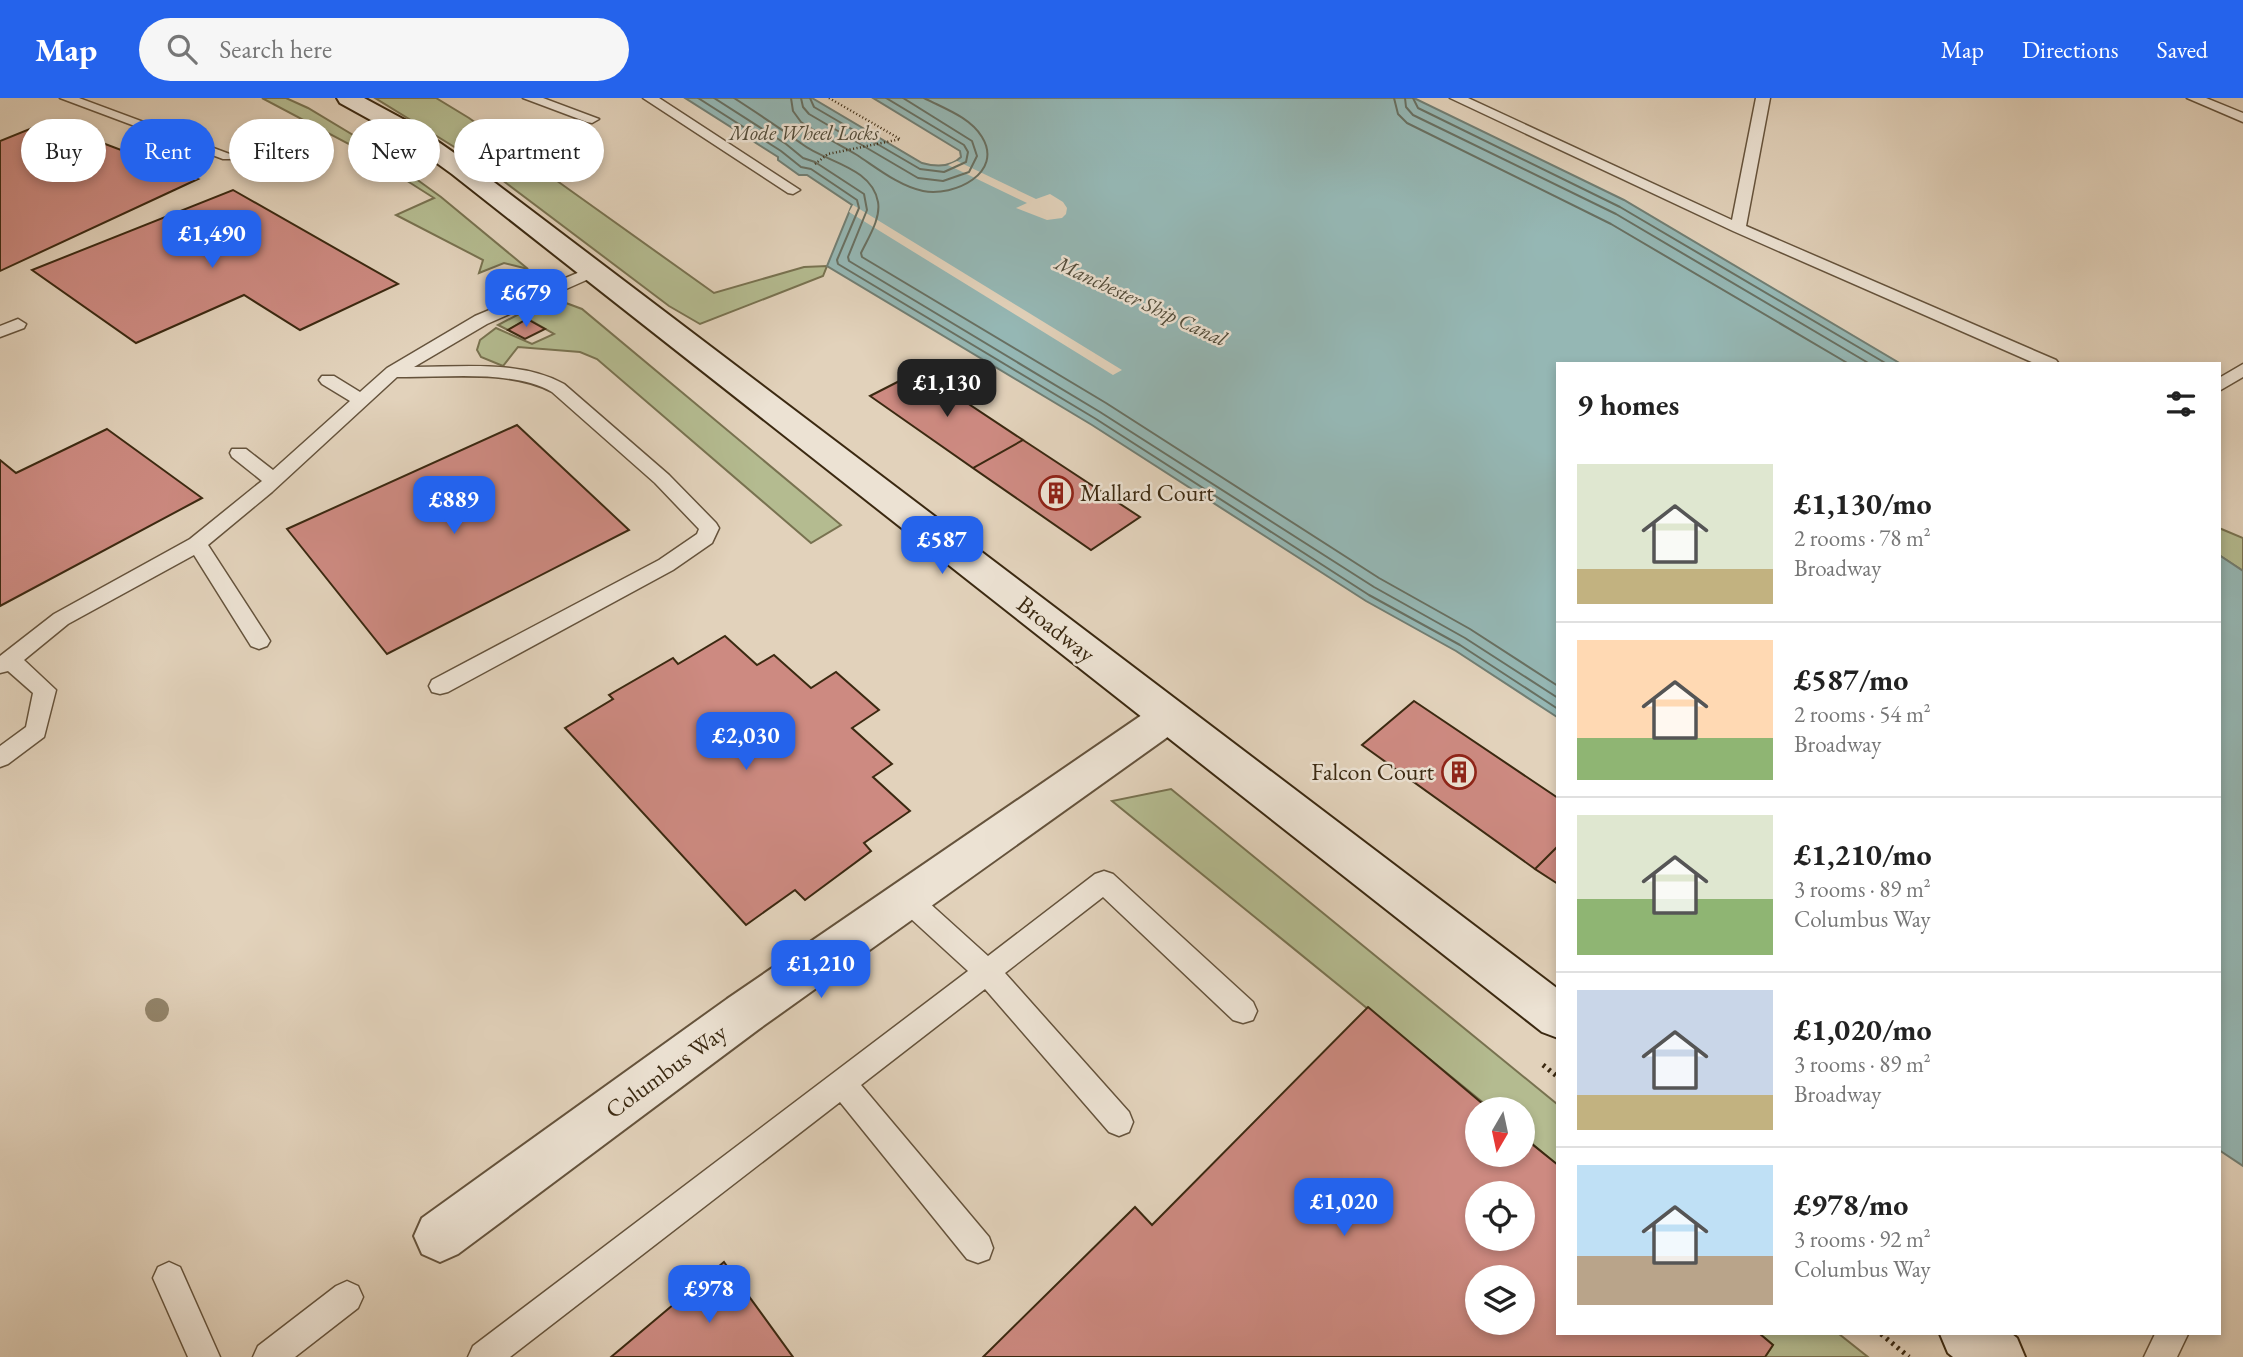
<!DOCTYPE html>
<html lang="en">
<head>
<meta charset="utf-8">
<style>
	:root { --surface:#fff; --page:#f6f6f6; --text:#222; --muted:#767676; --line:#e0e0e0; --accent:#2563eb }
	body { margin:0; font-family:"EB Garamond",serif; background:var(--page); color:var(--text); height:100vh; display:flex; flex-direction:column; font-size:26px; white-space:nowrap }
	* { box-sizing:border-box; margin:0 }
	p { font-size:23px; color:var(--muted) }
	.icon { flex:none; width:38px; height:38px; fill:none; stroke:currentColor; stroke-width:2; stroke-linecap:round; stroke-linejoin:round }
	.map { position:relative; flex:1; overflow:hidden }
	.drawer { position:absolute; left:1556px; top:264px; width:665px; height:973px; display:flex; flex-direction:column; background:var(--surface); border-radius:0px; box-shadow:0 4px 10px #0003 }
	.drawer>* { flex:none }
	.top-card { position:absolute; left:21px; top:21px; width:665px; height:63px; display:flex; gap:14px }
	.needle { width:46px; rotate:189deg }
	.fabs { position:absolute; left:1465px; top:999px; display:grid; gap:14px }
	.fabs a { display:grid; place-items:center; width:70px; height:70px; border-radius:50%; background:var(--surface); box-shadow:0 4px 10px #0003; font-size:35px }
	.price { position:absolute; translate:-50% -60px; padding:0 16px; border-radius:14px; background:var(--accent); color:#fff; font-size:23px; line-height:46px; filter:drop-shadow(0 2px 4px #0008) }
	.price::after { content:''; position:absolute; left:50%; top:42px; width:21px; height:16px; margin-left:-10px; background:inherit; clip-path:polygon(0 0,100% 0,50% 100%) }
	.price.selected { background:#222; color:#fff }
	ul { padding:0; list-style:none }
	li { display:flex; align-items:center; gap:21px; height:175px; padding:0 21px }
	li+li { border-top:2px solid var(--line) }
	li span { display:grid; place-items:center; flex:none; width:196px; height:140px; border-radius:0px; color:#555 }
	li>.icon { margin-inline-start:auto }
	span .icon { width:84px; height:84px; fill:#fffc; stroke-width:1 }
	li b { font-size:30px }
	h2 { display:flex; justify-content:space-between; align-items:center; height:84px; padding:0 21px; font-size:30px }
	.tag { padding:0 24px; border-radius:32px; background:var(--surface); box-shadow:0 4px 10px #0003; font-size:24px; line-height:63px }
	.tag.selected { background:var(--accent); color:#fff }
	header { display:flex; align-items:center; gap:42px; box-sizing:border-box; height:98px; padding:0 35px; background:var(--accent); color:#fff }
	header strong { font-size:33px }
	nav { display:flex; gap:38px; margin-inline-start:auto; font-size:24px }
	.search { width:490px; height:63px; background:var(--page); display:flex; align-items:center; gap:18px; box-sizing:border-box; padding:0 24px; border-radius:38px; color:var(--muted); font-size:26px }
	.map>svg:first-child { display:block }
	.green { fill:#b4bb90; stroke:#787250; stroke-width:2 }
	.water { fill:#95b7b4; stroke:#717e73; stroke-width:2 }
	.pier { fill:#e2d2bb }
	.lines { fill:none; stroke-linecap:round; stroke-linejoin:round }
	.shore { stroke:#687062; stroke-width:2 }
	.building { fill:#cd8a81; stroke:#3b2911; stroke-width:2; fill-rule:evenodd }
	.lane-casing { stroke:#65533c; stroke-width:3 }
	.street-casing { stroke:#65533c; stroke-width:4 }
	.secondary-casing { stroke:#3b2911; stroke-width:4 }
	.path-far1 { stroke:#3b2911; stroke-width:2.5; stroke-dasharray:1 2.5; stroke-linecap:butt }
	.path { stroke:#3b2911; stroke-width:5; stroke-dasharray:2.5 4.5; stroke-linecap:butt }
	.lane { fill:#ece2d3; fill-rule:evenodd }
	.street { fill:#ece2d3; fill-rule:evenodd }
	.secondary { fill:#ece2d3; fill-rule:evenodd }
	.tree { fill:#93856b }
	.labels { text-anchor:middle; stroke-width:5; stroke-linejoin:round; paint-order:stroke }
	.far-water-label { font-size:21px; font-style:italic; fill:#524c3a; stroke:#ece2d3 }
	.poi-label { font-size:24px; fill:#3b2911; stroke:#ece2d3; text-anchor:start }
	.street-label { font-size:24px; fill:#3b2911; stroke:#ece2d3 }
</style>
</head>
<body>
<header>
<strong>Map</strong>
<div class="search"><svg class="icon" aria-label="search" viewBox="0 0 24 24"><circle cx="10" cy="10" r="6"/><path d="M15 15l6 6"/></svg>Search here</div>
<nav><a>Map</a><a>Directions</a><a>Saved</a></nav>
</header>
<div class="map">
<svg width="2243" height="1259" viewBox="0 0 2243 1259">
	<rect width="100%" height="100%" fill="#e2d2bb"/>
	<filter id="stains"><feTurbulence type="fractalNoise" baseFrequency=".00286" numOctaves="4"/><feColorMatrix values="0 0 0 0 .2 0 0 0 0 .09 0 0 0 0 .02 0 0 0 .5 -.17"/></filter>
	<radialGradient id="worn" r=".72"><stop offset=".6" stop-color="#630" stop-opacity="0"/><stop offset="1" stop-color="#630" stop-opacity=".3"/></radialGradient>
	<path class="green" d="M262,0H286L308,10L368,46L441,99L528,171L504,165L479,175L483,162L396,117L434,100L349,46Z
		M375,0H436L469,20L714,195L804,169L827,168L823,178L700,226L669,208L477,63Z
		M566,205L582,211L841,427L811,445L597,261L580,254L518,249L503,268L481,259L477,252L480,242L496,230L532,246L554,236L528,221L508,232L498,227L519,216Z
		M2219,430L2243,440V473L2219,457Z
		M1171,691L1557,1006V1067L1523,1038L1522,1012L1491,1011L1112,703Z
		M1760,1236H1839L1868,1259H1765L1773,1247Z"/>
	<path class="water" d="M685,0H812L922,65C936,69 951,69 961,59L960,53L873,0H1414L1624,102L1901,266H1558L1557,619L1456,553L1366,503L1092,327L827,168L852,107L807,77H799L778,62V59Z
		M2219,457L2243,473V1068L2219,1052Z"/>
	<path class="pier" d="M957,63L1036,101L1050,96L1063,104L1067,110L1066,116L1062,120L1047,122L1016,110L1027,105L948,67Z
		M853,107L1122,272L1113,277L849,114Z"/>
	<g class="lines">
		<path class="shore" d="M698,0L781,53L801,69L811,71L857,102L859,110L837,162L838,166L1096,321L1369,497L1460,547L1558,611
			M714,0L786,46L803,60L815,64L864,96L867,112L848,159L849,163L1100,314L1374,489L1465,540L1558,600
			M734,0C757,15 780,30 802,46C825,64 872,69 878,104C881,121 868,140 861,155L862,159L1106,305L1379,480L1470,531L1558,588
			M791,0L793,13L801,24C819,36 838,46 857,57C877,70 899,88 923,93C954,99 1004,75 982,39C970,19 943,10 924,0
			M801,0L803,9L809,16L918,80L943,83L969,74L977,58L972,43L903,0
			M810,0L814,9L920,71L944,74L966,64L968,54L964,47L886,0
			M1394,0L1398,16L1407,25L1611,126L1849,266
			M1405,0L1406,9L1413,17L1616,116L1870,266
			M1413,0L1418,10L1620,109L1887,266"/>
	</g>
	<path class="building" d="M47,24L198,81L0,173V43Z
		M233,92L398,186L300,232L244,197L136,245L32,172Z
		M527,221L545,231L525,241L508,232Z
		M919,273L1023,342L973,370L870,298Z
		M517,327L629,432L387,556L287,431Z
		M107,331L202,400L0,508V362L16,375Z
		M1023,342L1140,419L1091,452L973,370Z
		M725,538L757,567L774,557L811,590L836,574L879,612L852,630L892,666L873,679L910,713L864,745L871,753L805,802L795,792L746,827L565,630L613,601L609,597L673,560L678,566Z
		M1414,603L1558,700V748L1535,771L1362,647Z
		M1558,748V786L1535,771Z
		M1368,909L1490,1012H1477V1057H1522V1038L1558,1067V1236H1760L1773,1247L1765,1259H983L1135,1109L1152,1127ZM1477,1096H1522V1141H1477ZM1477,1180H1522V1225H1477Z
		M724,1164L793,1259H611Z"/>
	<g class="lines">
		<g class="lane-casing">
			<path id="lane" d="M60,0H79L235,58L233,61H223Z
				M523,0H543L599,21L592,25L587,24Z
				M643,0H659L800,92L793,96L788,95Z
				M1450,0H1468L1732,122L1756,0H1770L1746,128L2056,262L2059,266H2036L1733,133Z
				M2187,0H2206L2243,15V24Z
				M594,168L600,170L602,173L600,176L487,226L414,269C463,269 520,262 564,286L669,377L716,425L719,430L712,445L673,472L448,594L440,596L432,594L429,588L432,582L659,462L697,436L699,431L655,385L552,294C511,271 444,280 397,279L272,394L208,447L267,538L270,543L267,548L259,551L251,548L194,457L68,526L24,562L56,592L44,639L8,666L0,669V648L26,629L33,595L8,573L0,575V558L54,516L190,441L258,386L262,383L232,359L230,355L232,351H246L273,372L350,303L322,286L319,282L322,278H334L360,294L387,270L475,218Z
				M18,221L26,226L24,230L0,239V228Z
				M2243,266V279L2219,293V280Z
				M1104,773L1113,776L1253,904L1257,913L1253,922L1243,925L1233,922L1103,799L1005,875L1129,1014L1133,1024L1129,1034L1119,1038L1109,1034L985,891L861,987L989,1139L993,1150L989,1161L978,1165L967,1161L840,1004L510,1259H468L473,1248L968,873L898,809L894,801L898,793L907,790L916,793L988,858L1095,776Z
				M169,1164L180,1169L220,1259H188L153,1180L158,1169Z
				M347,1183L358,1188L363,1199L358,1210L295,1259H253L258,1248L336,1188Z
				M2155,1236H2188L2177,1259H2144Z"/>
		</g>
		<g class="street-casing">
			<path id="street" d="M1169,603L1183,608L1188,618L1183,628L759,931L458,1156L440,1164L422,1156L414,1138L422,1120L727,901L1155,608Z"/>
		</g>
		<g class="secondary-casing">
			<path id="secondary" d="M337,0H364L414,27L470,66L1558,891V940L1542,934L452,76L398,37L340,5Z
				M1940,1236H2012L2017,1240L2025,1259H1953L1948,1255Z"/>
		</g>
		<path class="path-far1" d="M829,0L900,41
			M815,66L828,56L901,41"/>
		<path class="path" d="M1543,967L1558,979
			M1881,1236L1909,1259"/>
		<use href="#lane" class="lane"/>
		<use href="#street" class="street"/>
		<use href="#secondary" class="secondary"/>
	</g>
	<circle class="tree" cx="157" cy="912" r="12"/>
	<defs>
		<g id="building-ring" transform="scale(1.75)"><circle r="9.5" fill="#ece2d3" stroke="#8f2418" stroke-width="1.5"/><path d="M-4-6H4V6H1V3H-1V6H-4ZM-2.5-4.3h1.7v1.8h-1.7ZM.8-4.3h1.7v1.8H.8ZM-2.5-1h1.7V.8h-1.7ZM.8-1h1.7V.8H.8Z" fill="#8f2418"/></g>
	</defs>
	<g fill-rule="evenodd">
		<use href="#building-ring" x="1056" y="395"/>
		<use href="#building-ring" x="1459" y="674"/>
	</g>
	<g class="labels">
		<g class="far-water-label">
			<text x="804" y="42">Mode Wheel Locks</text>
			<text transform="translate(1141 203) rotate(25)" y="7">Manchester Ship Canal</text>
		</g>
		<g class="poi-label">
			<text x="1080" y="403">Mallard Court</text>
			<text x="1434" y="682" text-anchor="end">Falcon Court</text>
		</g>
		<g class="street-label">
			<text transform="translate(1056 531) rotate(38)" y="8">Broadway</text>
			<text transform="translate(666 973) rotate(-36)" y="8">Columbus Way</text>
		</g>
	</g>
	<rect width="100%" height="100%" filter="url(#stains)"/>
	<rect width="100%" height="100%" fill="url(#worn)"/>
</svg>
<div class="fabs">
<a><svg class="needle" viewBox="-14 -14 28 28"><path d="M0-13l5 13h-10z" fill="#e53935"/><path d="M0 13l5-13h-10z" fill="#767676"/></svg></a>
<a><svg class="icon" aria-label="locate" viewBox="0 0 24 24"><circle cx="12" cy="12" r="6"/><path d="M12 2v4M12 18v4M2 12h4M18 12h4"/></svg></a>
<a><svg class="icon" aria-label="layers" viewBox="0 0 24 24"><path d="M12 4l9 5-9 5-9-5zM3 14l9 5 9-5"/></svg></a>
</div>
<b class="price" style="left:212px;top:172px">£1,490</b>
<b class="price" style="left:526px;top:231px">£679</b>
<b class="price selected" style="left:947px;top:321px">£1,130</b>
<b class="price" style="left:454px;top:438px">£889</b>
<b class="price" style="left:942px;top:478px">£587</b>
<b class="price" style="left:746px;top:674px">£2,030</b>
<b class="price" style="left:821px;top:902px">£1,210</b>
<b class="price" style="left:1344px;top:1140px">£1,020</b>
<b class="price" style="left:709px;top:1227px">£978</b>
<div class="top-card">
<a class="tag">Buy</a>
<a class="tag selected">Rent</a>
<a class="tag">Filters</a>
<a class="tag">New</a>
<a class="tag">Apartment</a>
</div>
<section class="drawer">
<h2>9 homes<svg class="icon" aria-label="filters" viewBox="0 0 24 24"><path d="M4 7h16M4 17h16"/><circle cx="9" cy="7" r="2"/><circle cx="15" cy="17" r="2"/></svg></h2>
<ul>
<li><span style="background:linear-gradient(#dfe7d0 75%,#c2b280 0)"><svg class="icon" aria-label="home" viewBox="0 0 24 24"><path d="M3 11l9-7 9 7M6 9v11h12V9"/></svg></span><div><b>£1,130/mo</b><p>2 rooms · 78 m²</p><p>Broadway</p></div></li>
<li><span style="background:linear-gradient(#ffd9b3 70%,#8fb573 0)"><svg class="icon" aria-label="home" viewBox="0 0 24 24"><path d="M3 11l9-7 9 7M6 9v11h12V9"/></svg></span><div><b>£587/mo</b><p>2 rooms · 54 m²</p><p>Broadway</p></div></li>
<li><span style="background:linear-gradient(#dfe7d0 60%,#8fb573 0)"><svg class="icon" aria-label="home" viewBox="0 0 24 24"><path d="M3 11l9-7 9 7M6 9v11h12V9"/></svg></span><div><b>£1,210/mo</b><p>3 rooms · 89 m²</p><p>Columbus Way</p></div></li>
<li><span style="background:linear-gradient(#c9d6e8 75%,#c2b280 0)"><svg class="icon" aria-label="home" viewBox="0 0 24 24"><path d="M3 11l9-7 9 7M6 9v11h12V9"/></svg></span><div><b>£1,020/mo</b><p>3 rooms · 89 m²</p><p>Broadway</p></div></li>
<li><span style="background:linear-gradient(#bfe0f5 65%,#b9a48a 0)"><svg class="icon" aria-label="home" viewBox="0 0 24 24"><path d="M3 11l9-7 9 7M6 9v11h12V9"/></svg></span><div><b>£978/mo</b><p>3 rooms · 92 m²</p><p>Columbus Way</p></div></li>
</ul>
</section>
</div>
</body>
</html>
